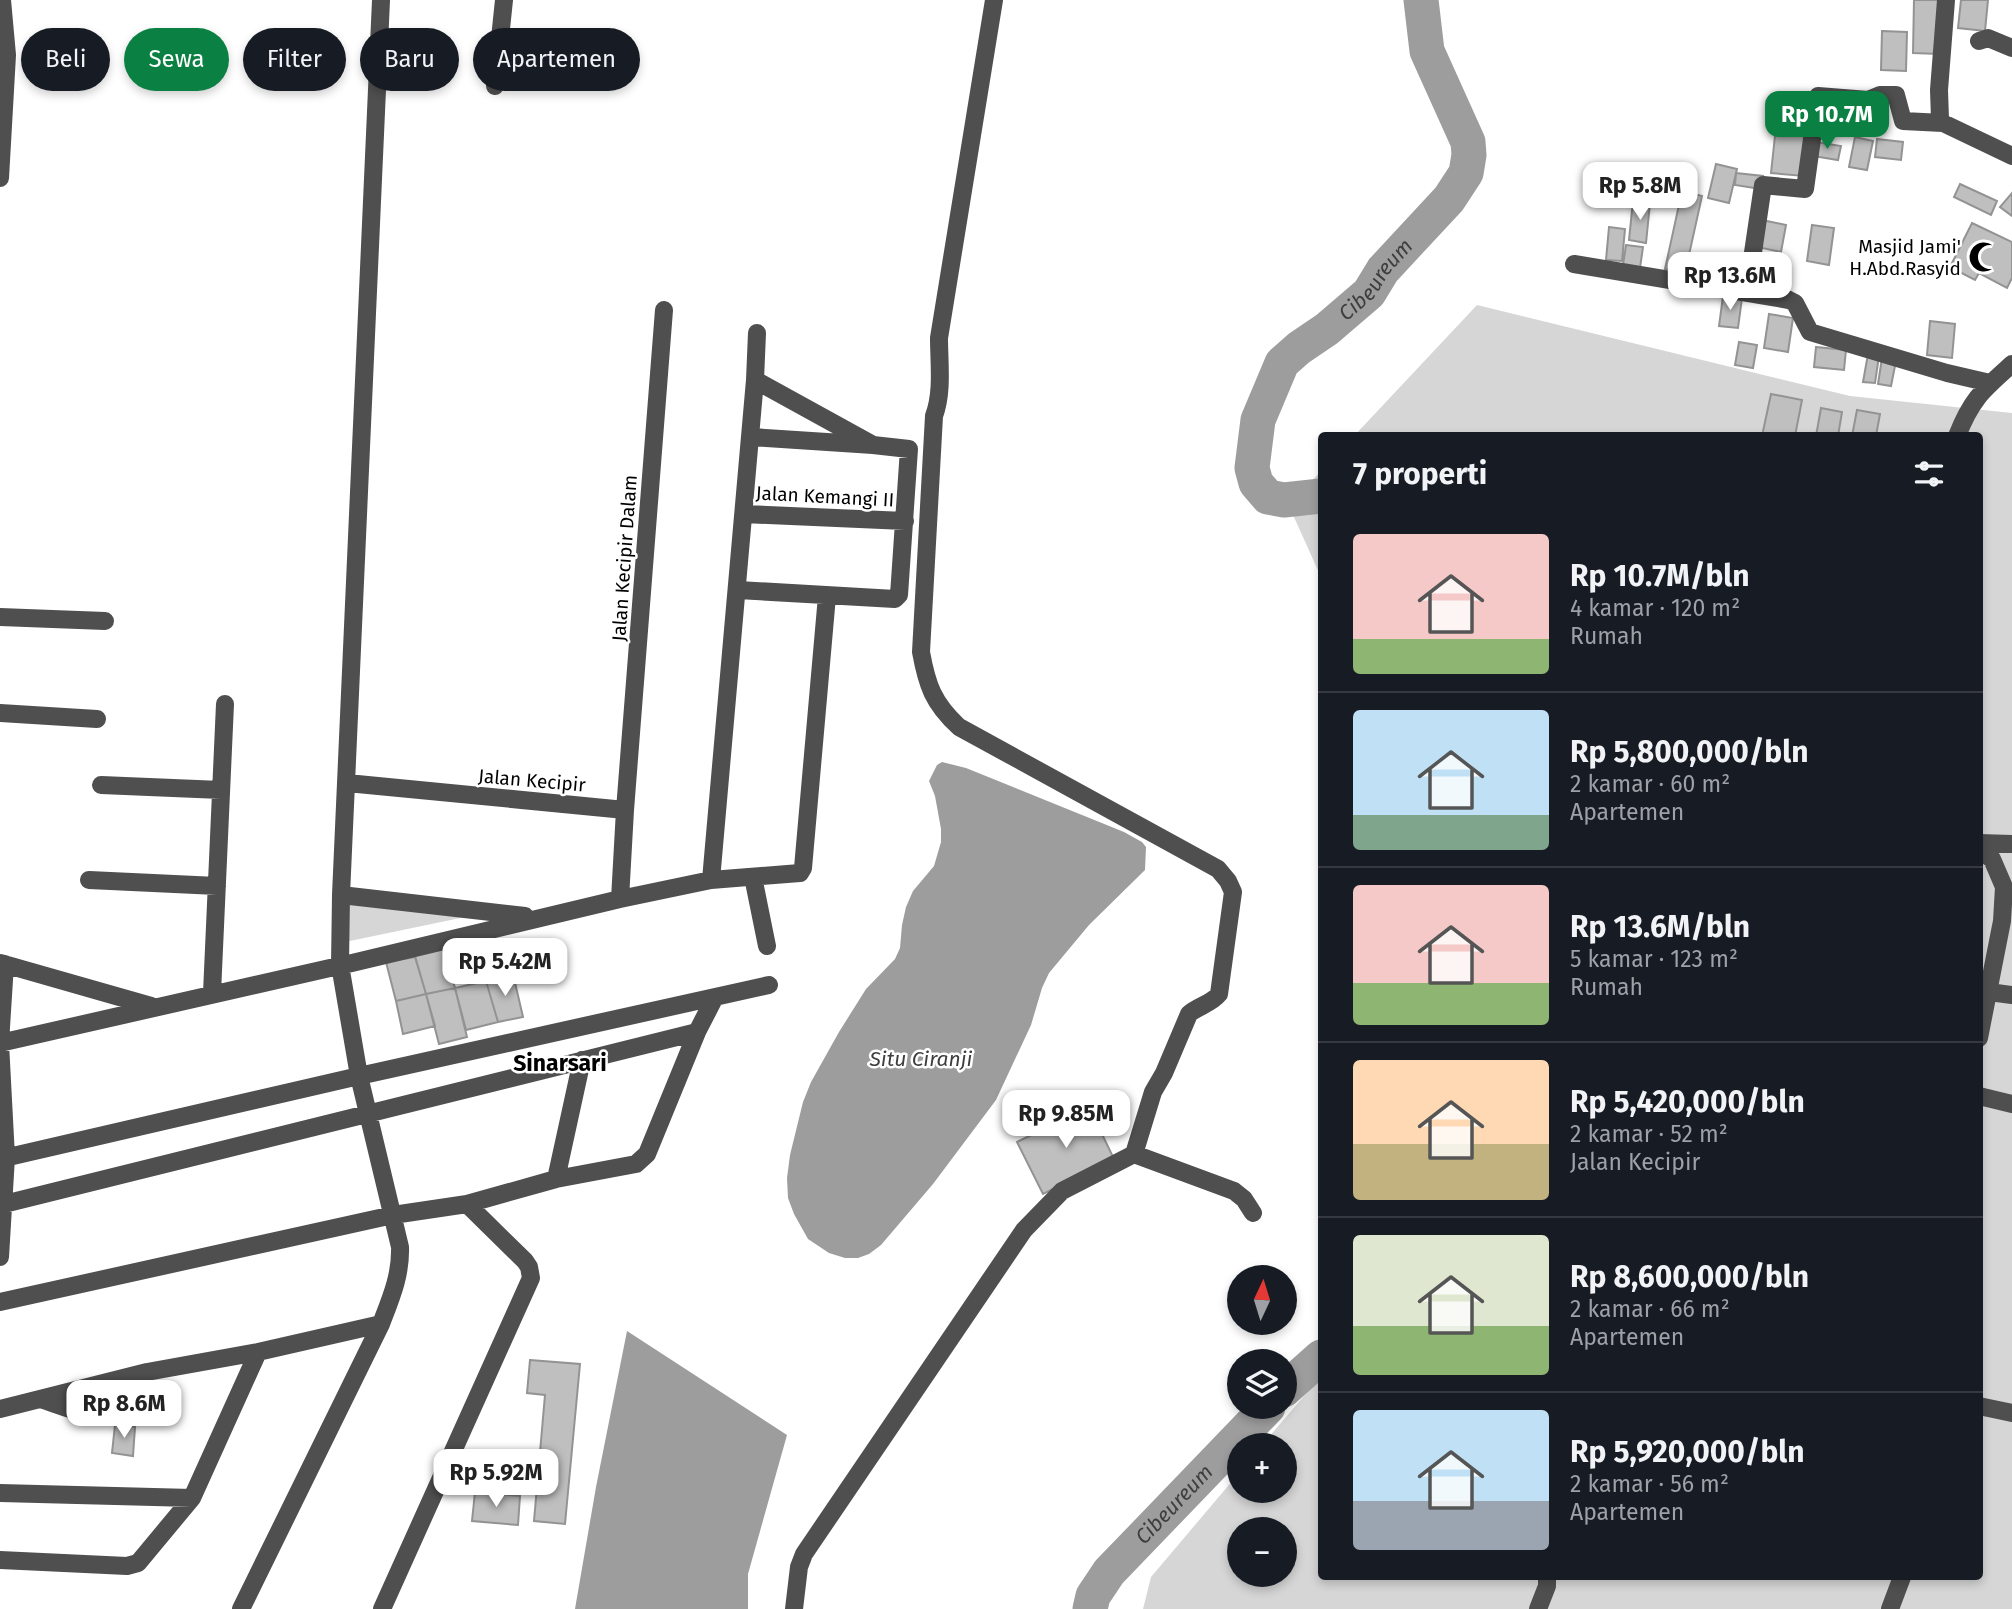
<!DOCTYPE html>
<html lang="id">
<head>
<meta charset="utf-8">
<style>
	:root { --surface:#171b24; --page:#242831; --text:#f1f3f6; --muted:#9ea1a6; --line:#363941; --accent:#0b8043 }
	body { margin:0; font-family:"Fira Sans",sans-serif; background:var(--page); color:var(--text); height:100vh; display:flex; flex-direction:column; font-size:26px; white-space:nowrap }
	* { box-sizing:border-box; margin:0 }
	p { font-size:23px; color:var(--muted) }
	.icon { flex:none; width:38px; height:38px; fill:none; stroke:currentColor; stroke-width:2; stroke-linecap:round; stroke-linejoin:round }
	.map { position:relative; flex:1; overflow:hidden }
	.sheet { position:absolute; left:1318px; top:432px; width:665px; height:1148px; display:flex; flex-direction:column; background:var(--surface); border-radius:7px; box-shadow:0 4px 10px #0003 }
	.sheet>* { flex:none }
	.guide { position:absolute; left:21px; top:28px; width:665px; height:63px; display:flex; gap:14px }
	.needle { width:46px; rotate:4deg }
	.controls { position:absolute; left:1227px; top:1265px; display:grid; gap:14px }
	.controls a { display:grid; place-items:center; width:70px; height:70px; border-radius:50%; background:var(--surface); box-shadow:0 4px 10px #0003; font-size:35px }
	.price { position:absolute; translate:-50% -60px; padding:0 16px; border-radius:14px; background:#fff; color:#222; font-size:23px; line-height:46px; filter:drop-shadow(0 2px 4px #0008) }
	.price::after { content:''; position:absolute; left:50%; top:42px; width:21px; height:16px; margin-left:-10px; background:inherit; clip-path:polygon(0 0,100% 0,50% 100%) }
	.price.current { background:var(--accent); color:#fff }
	ul { padding:0; list-style:none }
	li { display:flex; align-items:center; gap:21px; height:175px; padding:0 35px }
	li+li { border-top:2px solid var(--line) }
	li span { display:grid; place-items:center; flex:none; width:196px; height:140px; border-radius:7px; color:#555 }
	li>.icon { margin-inline-start:auto }
	span .icon { width:84px; height:84px; fill:#fffc; stroke-width:1 }
	li b { font-size:30px }
	h2 { display:flex; justify-content:space-between; align-items:center; height:84px; padding:0 35px; font-size:30px }
	.tag { padding:0 24px; border-radius:32px; background:var(--surface); box-shadow:0 4px 10px #0003; font-size:24px; line-height:63px }
	.tag.current { background:var(--accent); color:#fff }
	.map>svg:first-child { display:block }
	.green { fill:#d6d6d6; fill-rule:evenodd }
	.water { fill:#9d9d9d }
	.lines { fill:none; stroke-linecap:round; stroke-linejoin:round }
	.river { stroke:#9d9d9d; stroke-width:35 }
	.building { fill:#bfbfbf; stroke:#939393; stroke-width:2 }
	.minor { stroke:#4f4f4f; stroke-width:18 }
	.labels { text-anchor:middle; stroke-width:5; stroke-linejoin:round; paint-order:stroke }
	.poi-label { font-size:19px; fill:#000; stroke:#fff; text-anchor:end }
	.street-label { font-size:19px; fill:#000; stroke:#fff }
	.water-label { font-size:21px; font-style:italic; fill:#3e3e3e; stroke:#fff }
	.quarter-label { font-size:23px; font-weight:bold; fill:#000; stroke:#fff }
</style>
</head>
<body>
<div class="map">
<svg width="2012" height="1609" viewBox="0 0 2012 1609">
	<rect width="100%" height="100%" fill="#fff"/>
	<path class="green" d="M1477,305L1850,396L2012,413V1609H1143L1151,1577L1239,1473V1491H1284V1446L1262,1445L1321,1376V1577H1979V436H1354ZM1239,1530H1284V1575H1239Z
		M1321,471V577L1289,506Z
		M347,899L465,917L345,942Z"/>
	<path class="water" d="M942,762L966,768L1124,832L1142,842L1146,847L1145,870L1089,925L1049,973L1042,988L1031,1025L996,1100L933,1184L881,1245L869,1254L858,1258H845L829,1253L808,1239L794,1214L788,1198L787,1178L790,1155L803,1102L811,1082L839,1032L866,989L895,959L900,948L902,925L906,907L913,891L934,866L941,842V829L935,796L929,781L937,765Z
		M627,1331L787,1435L748,1574V1609H575L596,1487Z"/>
	<g class="lines">
		<g class="river">
			<path id="s1" d="M1321,496L1284,500L1268,497L1256,483L1252,468L1258,420L1282,363L1299,348L1327,329L1369,293L1383,270L1449,199L1466,173L1469,155L1468,142L1427,51L1421,0"/>
			<path d="M1284,1390L1321,1357"/>
			<path id="s2" d="M1090,1609L1093,1596L1109,1572L1268,1407"/>
		</g>
	</g>
	<path class="building" d="M1914,0H1941L1939,54L1913,53Z
		M1961,0H1988L1985,31L1958,28Z
		M1882,31L1907,32L1906,71L1881,70Z
		M1822,98L1840,101L1834,130L1817,127Z
		M1777,117L1809,121L1804,176L1771,173Z
		M1855,137L1873,141L1867,170L1849,167Z
		M1877,139L1903,142L1901,160L1875,157Z
		M1816,142L1841,146L1838,160L1813,156Z
		M1716,164L1737,169L1729,203L1708,198Z
		M1736,173L1763,176L1761,189L1735,185Z
		M1960,184L1997,201L1991,215L1954,197Z
		M1682,191L1702,196L1685,273L1665,269Z
		M2012,193V216L2000,207Z
		M1633,201L1650,203L1646,243L1629,240Z
		M1762,220L1786,225L1781,252L1757,247Z
		M1972,223L2012,242V278L2007,288L1979,273L1975,280L1950,267Z
		M1812,225L1834,228L1829,265L1807,261Z
		M1609,227L1625,229L1622,261L1606,260Z
		M1626,245L1643,247L1640,268L1623,265Z
		M1759,253L1782,258L1777,282L1754,277Z
		M1723,296L1742,298L1738,328L1719,326Z
		M1769,314L1793,318L1788,352L1764,348Z
		M1930,321L1955,324L1952,358L1927,355Z
		M1739,342L1757,345L1753,368L1735,365Z
		M1816,347L1846,350L1844,370L1814,367Z
		M1868,354L1879,356L1875,383L1863,382Z
		M1882,358L1896,361L1891,386L1878,384Z
		M1771,394L1802,400L1795,436H1762Z
		M1821,408L1842,412L1838,436H1816Z
		M1857,410L1880,414L1876,436H1852Z
		M501,941L513,974L484,982L480,967L450,973L444,955Z
		M441,943L455,988L426,994L413,949Z
		M415,957L426,994L396,1001L386,962Z
		M513,974L523,1017L498,1022L486,981Z
		M486,981L498,1022L466,1030L455,988Z
		M455,988L467,1037L439,1044L426,994Z
		M426,994L435,1026L403,1034L396,1001Z
		M1089,1107L1114,1159L1043,1194L1017,1142Z
		M530,1360L580,1364L565,1524L534,1521L545,1395L527,1393Z
		M115,1425L135,1427L133,1456L112,1453Z
		M475,1492L520,1496L518,1525L472,1521Z"/>
	<g class="lines">
		<path class="minor" d="M1946,0L1939,90L1940,119L1943,123L2012,156
			M1979,41L1988,38L2012,48
			M495,86L504,0
			M0,178L7,55L2,0
			M1574,264L1789,300L1795,303L1810,332L1947,373L1990,383
			M1747,293L1763,185L1805,189L1818,96L1868,100L1880,95H1896L1903,121L1943,123
			M755,380L757,333
			M1957,436C1972,398 1983,390 2012,364
			M744,514L905,521
			M738,590L895,599L899,595L909,449L873,445L751,437
			M0,617L105,621
			M0,713L97,719
			M347,783L625,810L620,899
			M101,785L221,790
			M625,810L664,310
			M1979,843L2012,844
			M1979,850L1992,859L2004,887L2002,921L1979,1038
			M753,877L767,946
			M89,880L217,886
			M711,880L755,380L873,445
			M341,895L525,916
			M0,963L151,1006
			M1989,992L2012,995
			M212,993L225,704
			M0,1043L352,963L620,899L711,880L800,873L803,868L827,596
			M1979,1096L2012,1104
			M1134,1154L1234,1191L1244,1199L1253,1213
			M0,1159L359,1076L769,985
			M556,1179L582,1060
			M0,1205L697,1032
			M0,1257L6,1157L0,1043L5,964
			M0,1302L393,1215L467,1204L556,1179L636,1164L647,1154L697,1032L715,997
			M40,1399C60,1405 102,1425 121,1409C132,1399 139,1384 147,1372
			M1979,1406L2012,1413
			M0,1409L147,1372L258,1352L381,1324
			M0,1493L192,1498
			M0,1560L127,1566L138,1563L192,1498L258,1352
			M241,1609L381,1324C391,1298 401,1275 400,1247L359,1076L340,965L341,895L381,0
			M382,1609L531,1278L529,1267L525,1261L467,1204
			M794,1609L799,1567L804,1554L1024,1230L1062,1191L1134,1154L1153,1092L1164,1073L1189,1014C1198,1006 1211,1004 1219,994L1233,892L1228,881L1218,869L959,727C933,703 927,685 921,652L934,416C943,392 939,363 939,338L994,0
			M1538,1609L1547,1586V1577
			M1890,1609L1902,1577"/>
	</g>
	<defs>
		<g id="mosque-bare" transform="scale(2.415)"><path d="M3.5-4.9A6 6 0 1 0 3.5 4.9A5 5 0 1 1 3.5-4.9Z" fill="#000" stroke="#fff" stroke-width="2.5" paint-order="stroke"/></g>
	</defs>
	<g fill-rule="evenodd">
		<use href="#mosque-bare" x="1984" y="257"/>
	</g>
	<g class="labels">
		<g class="poi-label">
			<text x="1961" y="253">Masjid Jami'<tspan x="1961" dy="22">H.Abd.Rasyid</tspan></text>
		</g>
		<g class="street-label">
			<text transform="translate(825 496) rotate(3)" y="7">Jalan Kemangi II</text>
			<text transform="translate(624 558) rotate(-86)" y="7">Jalan Kecipir Dalam</text>
			<text transform="translate(532 780) rotate(5)" y="7">Jalan Kecipir</text>
		</g>
		<g class="water-label">
			<text dy="7" stroke="none"><textPath href="#s1" startOffset="324">Cibeureum</textPath></text>
			<text x="921" y="1066">Situ Ciranji</text>
			<text dy="7" stroke="none"><textPath href="#s2" startOffset="136">Cibeureum</textPath></text>
		</g>
		<g class="quarter-label">
			<text x="560" y="1071">Sinarsari</text>
		</g>
	</g>
</svg>
<div class="controls">
<a><svg class="needle" viewBox="-14 -14 28 28"><path d="M0-13l5 13h-10z" fill="#e53935"/><path d="M0 13l5-13h-10z" fill="#9ea1a6"/></svg></a>
<a><svg class="icon" aria-label="layers" viewBox="0 0 24 24"><path d="M12 4l9 5-9 5-9-5zM3 14l9 5 9-5"/></svg></a>
<a>+</a>
<a>−</a>
</div>
<b class="price current" style="left:1827px;top:151px">Rp 10.7M</b>
<b class="price" style="left:1640px;top:222px">Rp 5.8M</b>
<b class="price" style="left:1730px;top:312px">Rp 13.6M</b>
<b class="price" style="left:505px;top:998px">Rp 5.42M</b>
<b class="price" style="left:1066px;top:1150px">Rp 9.85M</b>
<b class="price" style="left:124px;top:1440px">Rp 8.6M</b>
<b class="price" style="left:496px;top:1509px">Rp 5.92M</b>
<div class="guide">
<a class="tag">Beli</a>
<a class="tag current">Sewa</a>
<a class="tag">Filter</a>
<a class="tag">Baru</a>
<a class="tag">Apartemen</a>
</div>
<section class="sheet">
<h2>7 properti<svg class="icon" aria-label="filters" viewBox="0 0 24 24"><path d="M4 7h16M4 17h16"/><circle cx="9" cy="7" r="2"/><circle cx="15" cy="17" r="2"/></svg></h2>
<ul>
<li><span style="background:linear-gradient(#f6c9c9 75%,#8fb573 0)"><svg class="icon" aria-label="home" viewBox="0 0 24 24"><path d="M3 11l9-7 9 7M6 9v11h12V9"/></svg></span><div><b>Rp 10.7M/bln</b><p>4 kamar · 120 m²</p><p>Rumah</p></div></li>
<li><span style="background:linear-gradient(#bfe0f5 75%,#7fa58c 0)"><svg class="icon" aria-label="home" viewBox="0 0 24 24"><path d="M3 11l9-7 9 7M6 9v11h12V9"/></svg></span><div><b>Rp 5,800,000/bln</b><p>2 kamar · 60 m²</p><p>Apartemen</p></div></li>
<li><span style="background:linear-gradient(#f6c9c9 70%,#8fb573 0)"><svg class="icon" aria-label="home" viewBox="0 0 24 24"><path d="M3 11l9-7 9 7M6 9v11h12V9"/></svg></span><div><b>Rp 13.6M/bln</b><p>5 kamar · 123 m²</p><p>Rumah</p></div></li>
<li><span style="background:linear-gradient(#ffd9b3 60%,#c2b280 0)"><svg class="icon" aria-label="home" viewBox="0 0 24 24"><path d="M3 11l9-7 9 7M6 9v11h12V9"/></svg></span><div><b>Rp 5,420,000/bln</b><p>2 kamar · 52 m²</p><p>Jalan Kecipir</p></div></li>
<li><span style="background:linear-gradient(#dfe7d0 65%,#8fb573 0)"><svg class="icon" aria-label="home" viewBox="0 0 24 24"><path d="M3 11l9-7 9 7M6 9v11h12V9"/></svg></span><div><b>Rp 8,600,000/bln</b><p>2 kamar · 66 m²</p><p>Apartemen</p></div></li>
<li><span style="background:linear-gradient(#bfe0f5 65%,#9aa5b1 0)"><svg class="icon" aria-label="home" viewBox="0 0 24 24"><path d="M3 11l9-7 9 7M6 9v11h12V9"/></svg></span><div><b>Rp 5,920,000/bln</b><p>2 kamar · 56 m²</p><p>Apartemen</p></div></li>
</ul>
</section>
</div>
</body>
</html>
